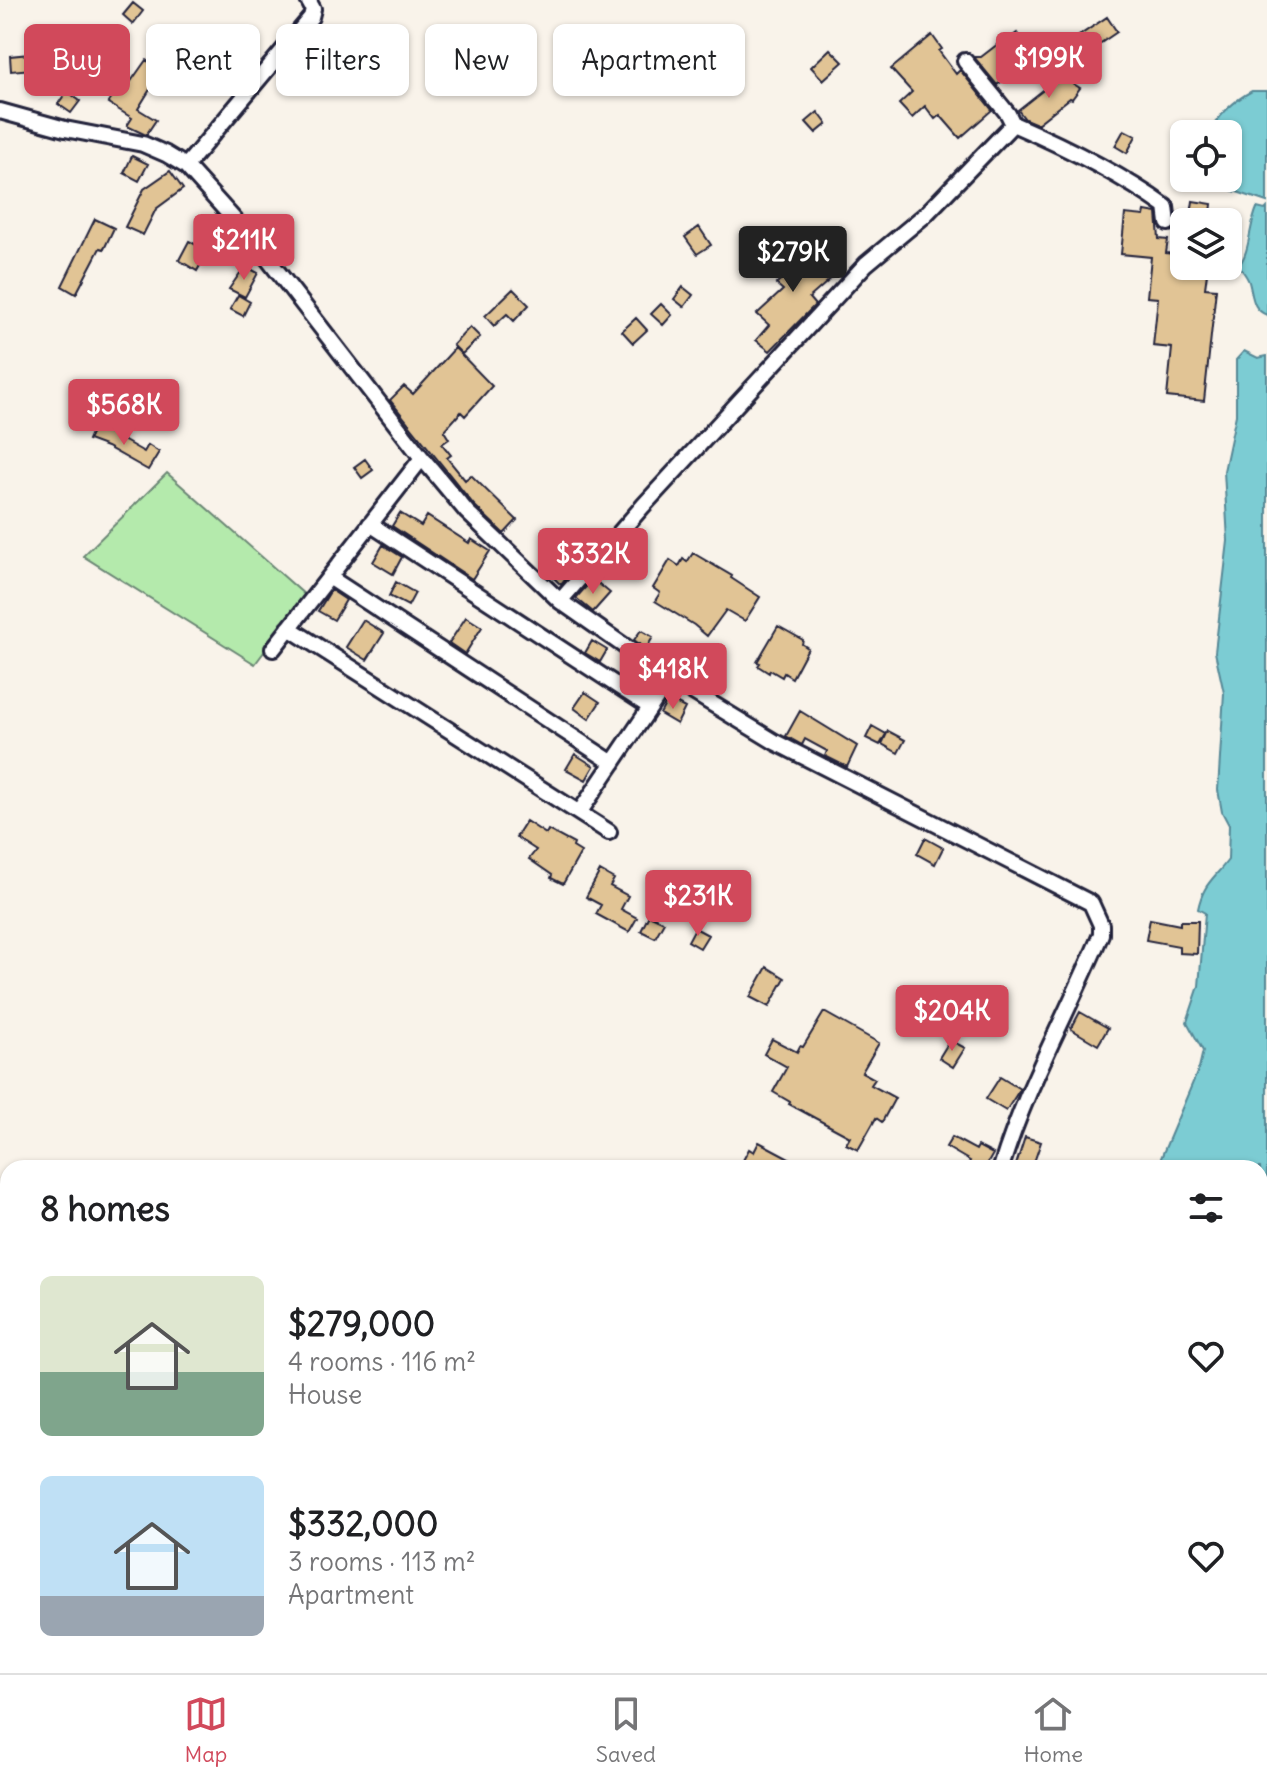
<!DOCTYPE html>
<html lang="en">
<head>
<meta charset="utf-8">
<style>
	:root { --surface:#fff; --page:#f2f2f2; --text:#202124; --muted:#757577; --line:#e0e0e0; --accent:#d1495b }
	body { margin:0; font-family:Delius,sans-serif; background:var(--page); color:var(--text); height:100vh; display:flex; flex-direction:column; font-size:30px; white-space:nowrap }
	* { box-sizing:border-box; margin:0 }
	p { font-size:26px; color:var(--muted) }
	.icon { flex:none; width:44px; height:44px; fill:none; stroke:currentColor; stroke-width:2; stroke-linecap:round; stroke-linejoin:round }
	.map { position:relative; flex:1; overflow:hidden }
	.side { position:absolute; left:0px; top:1160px; width:1268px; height:514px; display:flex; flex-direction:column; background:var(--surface); border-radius:24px 24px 0 0; box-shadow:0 2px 6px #0004 }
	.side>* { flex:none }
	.guide { position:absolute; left:24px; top:24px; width:800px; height:72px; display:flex; gap:16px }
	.controls { position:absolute; left:1170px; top:120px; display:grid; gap:16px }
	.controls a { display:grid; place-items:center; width:72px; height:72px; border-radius:12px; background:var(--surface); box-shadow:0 2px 6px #0004; font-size:40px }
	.price { position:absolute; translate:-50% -68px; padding:0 18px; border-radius:8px; background:var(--accent); color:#fff; font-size:26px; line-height:52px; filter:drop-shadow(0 2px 4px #0008) }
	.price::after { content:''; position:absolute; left:50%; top:48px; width:24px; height:18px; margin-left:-12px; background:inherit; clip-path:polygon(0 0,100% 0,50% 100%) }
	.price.on { background:#222; color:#fff }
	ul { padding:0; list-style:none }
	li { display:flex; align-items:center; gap:24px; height:200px; padding:0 40px }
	li span { display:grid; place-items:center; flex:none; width:224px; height:160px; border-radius:12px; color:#555 }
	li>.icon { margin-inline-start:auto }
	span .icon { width:96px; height:96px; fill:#fffc; stroke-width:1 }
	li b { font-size:34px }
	h2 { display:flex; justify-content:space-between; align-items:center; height:96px; padding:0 40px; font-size:34px }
	.pill { padding:0 28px; border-radius:12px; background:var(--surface); box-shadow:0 2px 6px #0004; font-size:28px; line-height:72px }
	.pill.on { background:var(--accent); color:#fff }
	.tab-bar { display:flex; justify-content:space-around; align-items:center; height:112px; border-top:2px solid var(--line); background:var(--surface); font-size:22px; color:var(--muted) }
	.tab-bar a { display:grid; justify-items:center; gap:4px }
	.tab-bar .on { color:var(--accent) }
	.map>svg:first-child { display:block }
	.green { fill:#b4eaac; stroke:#6b8674; stroke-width:2 }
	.water { fill:#7bccd3; stroke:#578896; stroke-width:2 }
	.building { fill:#e1c495; stroke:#22223b; stroke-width:2 }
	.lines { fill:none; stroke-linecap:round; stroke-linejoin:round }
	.street-casing { stroke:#22223b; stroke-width:20 }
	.street { stroke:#fff; stroke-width:14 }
</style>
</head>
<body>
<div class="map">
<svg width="1267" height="1673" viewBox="0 0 1267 1673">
	<rect width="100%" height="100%" fill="#f9f3ea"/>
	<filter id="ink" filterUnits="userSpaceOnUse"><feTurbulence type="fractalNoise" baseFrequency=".0125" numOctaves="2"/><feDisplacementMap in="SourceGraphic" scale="16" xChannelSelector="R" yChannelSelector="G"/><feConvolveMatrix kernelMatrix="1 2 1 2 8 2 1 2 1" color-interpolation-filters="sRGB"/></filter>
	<g filter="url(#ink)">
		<path class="green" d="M167,473L306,596L255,664L83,556Z"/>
		<path class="water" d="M1252,91H1267V202L1195,178H1228V134H1208C1219,115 1233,101 1252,91Z
			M1257,208L1265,210L1267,208V315C1252,310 1253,296 1249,282C1247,276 1242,271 1239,265C1250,252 1249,226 1257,208Z
			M1244,351L1258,358L1267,356V1673H1188V1666H1260V1168H1162L1161,1158L1199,1068L1203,1051L1187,1022L1199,986L1205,913L1198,909C1203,884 1213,880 1228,860L1229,825L1222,812L1218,790L1224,693L1215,652L1228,541L1224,471L1236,415V360Z"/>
		<path class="building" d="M133,3L143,11L133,24L123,15Z
			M1107,17L1117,32L1067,66L1069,69L1053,82L1039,63Z
			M1017,33L1035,56L997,85L974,57H981L1007,37L1009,39Z
			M932,35L942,49L939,51L956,74L960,70L992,110L960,138L940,115L935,119L925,106L912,118L899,104L912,92L891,69Z
			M65,36L87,48L77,66L55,54Z
			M830,49L843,62L823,80L811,67Z
			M50,52L63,59L55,74L43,68L11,71L10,56Z
			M146,60L172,77L163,89L154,83L138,109L156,120L146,135L127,126L132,118L108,103L121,83L127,87Z
			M1061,76L1080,88L1072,99L1070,98L1037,124L1025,119L1018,110Z
			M67,91L80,101L71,113L58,104Z
			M818,112L827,124L816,133L806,122Z
			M1124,130L1136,136L1127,153L1115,146Z
			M132,156L148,164L139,181L124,173Z
			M170,171L183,189L156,209L143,235L125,227L144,189Z
			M1193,201L1212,204L1210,222H1190Z
			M1145,211L1157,213L1159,239L1168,240L1166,253L1184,255V266H1208L1205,288L1216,289L1204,401L1167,397L1172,348L1153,346L1158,298L1147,297L1151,257L1121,254L1125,214L1144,216Z
			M95,219L114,228L104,249L100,248L76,294L62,286Z
			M699,227L711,245L697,254L685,237Z
			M794,235L834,276L809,298L815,305L770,351L756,340L769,325L757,314L783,290L776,284L799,263L783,247Z
			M189,241L208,251L197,271L179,260Z
			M245,266L258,273L245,297L229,289Z
			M683,287L693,295L684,307L674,299Z
			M513,289L529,305L514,321L507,314L494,326L485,316Z
			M238,295L250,302L243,316L230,309Z
			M661,304L672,315L663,325L651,314Z
			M636,318L647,330L633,343L622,331Z
			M470,327L480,337L462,354L453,345Z
			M455,348L492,386L465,416L461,412L444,431L449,439L442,444L451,455L447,458L465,480L471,475L517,520L504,534L474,505L390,400L404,386L413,394Z
			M95,424L144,452L148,445L159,452L148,470L107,447L88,440Z
			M365,459L373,470L362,478L354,467Z
			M400,513L421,526L427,516L469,543L471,539L490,551L472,579L392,526Z
			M383,545L402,557L393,574L373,562Z
			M693,553L732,576L731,578L760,597L745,621L726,610L707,636L694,625L655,601L660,593L653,588L670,560L679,566L683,559L687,562Z
			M558,563L570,574L561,585L549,573Z
			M593,579L610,593L593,612L576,598Z
			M396,582L415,593L408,606L389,596Z
			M331,590L346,600L334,620L318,611Z
			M466,617L482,627L465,654L449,643Z
			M363,620L384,633L367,660L346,647Z
			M778,626L803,640L802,644L808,648L792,678L784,673L782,677L770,670L769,673L758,666L760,663L757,662Z
			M641,630L653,637L646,649L634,640Z
			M592,641L607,650L600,662L585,653Z
			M585,692L600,702L589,719L574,708Z
			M668,699L685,708L677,724L660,714Z
			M800,711L857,746L847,767L825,756L827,751L805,739L802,745L786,736Z
			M872,726L886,734L880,745L866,738Z
			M888,731L905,740L898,753L882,744Z
			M575,754L594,766L586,780L566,769Z
			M526,821L546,834L548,830L574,844L573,847L581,852L563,884L551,878L552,875L529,859L536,850L516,837Z
			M925,838L943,848L935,864L917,854Z
			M600,871L614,879L610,886L628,896L621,909L637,918L629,932L596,914L601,905L586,897Z
			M649,915L664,922L655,938L641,931Z
			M1150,919L1180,925V921H1198L1197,954L1179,953V946L1146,940Z
			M695,928L708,935L700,948L688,941Z
			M767,967L785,978L769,1007L750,997Z
			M824,1012L879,1043L862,1072L875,1079L871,1085L895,1098L882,1122L876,1118L858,1150L846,1144L850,1137L789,1104L790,1102L773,1092L787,1067L764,1054L772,1039L797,1052L800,1046L803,1047Z
			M1080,1012L1108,1028L1098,1045L1071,1029Z
			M950,1040L965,1048L953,1067L939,1058Z
			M1000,1077L1020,1089L1006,1111L986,1099Z
			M952,1137L976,1150L978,1146L993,1154L985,1168H966L970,1161L946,1147Z
			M1025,1137L1041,1142L1032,1168H1015Z
			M759,1142L791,1159L787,1168H739L749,1149L754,1152Z"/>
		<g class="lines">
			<g class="street-casing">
				<path id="street" d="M965,61L1008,114L1013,124C1066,147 1119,173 1166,207L1168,223
					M0,111L65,129L143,144L166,154L186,166L257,245L422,458L467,512L560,601L670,678L775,742L1091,903L1101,925V934C1068,1013 1026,1086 1001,1168
					M186,166L311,17L313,9L308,0
					M370,524L650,707
					M329,577L613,763
					M560,601L643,506L866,264L925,215L1013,124
					M289,628L609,832
					M273,649L422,458
					M579,813L670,678
					M926,1666V1673"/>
			</g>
			<use href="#street" class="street"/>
		</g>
	</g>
</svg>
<div class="controls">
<a><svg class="icon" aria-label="locate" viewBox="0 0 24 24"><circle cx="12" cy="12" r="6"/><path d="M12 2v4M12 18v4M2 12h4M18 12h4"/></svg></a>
<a><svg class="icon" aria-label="layers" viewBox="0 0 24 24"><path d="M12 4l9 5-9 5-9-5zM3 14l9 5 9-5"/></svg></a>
</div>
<b class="price" style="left:1049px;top:100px">$199K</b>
<b class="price" style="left:244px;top:282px">$211K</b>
<b class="price on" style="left:793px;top:294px">$279K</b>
<b class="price" style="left:124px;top:447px">$568K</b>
<b class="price" style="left:593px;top:596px">$332K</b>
<b class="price" style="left:673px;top:711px">$418K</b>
<b class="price" style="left:698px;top:938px">$231K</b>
<b class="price" style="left:952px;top:1053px">$204K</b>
<div class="guide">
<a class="pill on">Buy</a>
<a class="pill">Rent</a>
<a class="pill">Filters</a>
<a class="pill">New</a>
<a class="pill">Apartment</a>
</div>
<section class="side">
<h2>8 homes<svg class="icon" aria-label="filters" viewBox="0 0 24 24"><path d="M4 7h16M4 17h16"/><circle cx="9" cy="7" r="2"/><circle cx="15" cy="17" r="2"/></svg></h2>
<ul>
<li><span style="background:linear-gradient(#dfe7d0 60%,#7fa58c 0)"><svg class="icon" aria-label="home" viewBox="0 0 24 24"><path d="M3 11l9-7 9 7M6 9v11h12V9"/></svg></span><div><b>$279,000</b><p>4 rooms · 116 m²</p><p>House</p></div><svg class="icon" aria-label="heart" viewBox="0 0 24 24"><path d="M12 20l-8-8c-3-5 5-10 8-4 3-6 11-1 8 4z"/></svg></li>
<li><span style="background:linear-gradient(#bfe0f5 75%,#9aa5b1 0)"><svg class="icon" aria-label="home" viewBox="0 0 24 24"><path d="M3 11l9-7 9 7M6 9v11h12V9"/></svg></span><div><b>$332,000</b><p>3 rooms · 113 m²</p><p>Apartment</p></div><svg class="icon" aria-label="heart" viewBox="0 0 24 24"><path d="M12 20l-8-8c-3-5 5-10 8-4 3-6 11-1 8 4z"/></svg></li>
</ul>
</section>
</div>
<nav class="tab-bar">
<a class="on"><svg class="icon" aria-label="map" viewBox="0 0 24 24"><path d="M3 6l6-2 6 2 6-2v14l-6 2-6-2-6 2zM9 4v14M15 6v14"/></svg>Map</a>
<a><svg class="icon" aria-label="saved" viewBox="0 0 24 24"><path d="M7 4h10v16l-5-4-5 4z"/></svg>Saved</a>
<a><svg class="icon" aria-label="home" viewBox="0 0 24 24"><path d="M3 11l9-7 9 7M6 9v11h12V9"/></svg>Home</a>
</nav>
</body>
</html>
